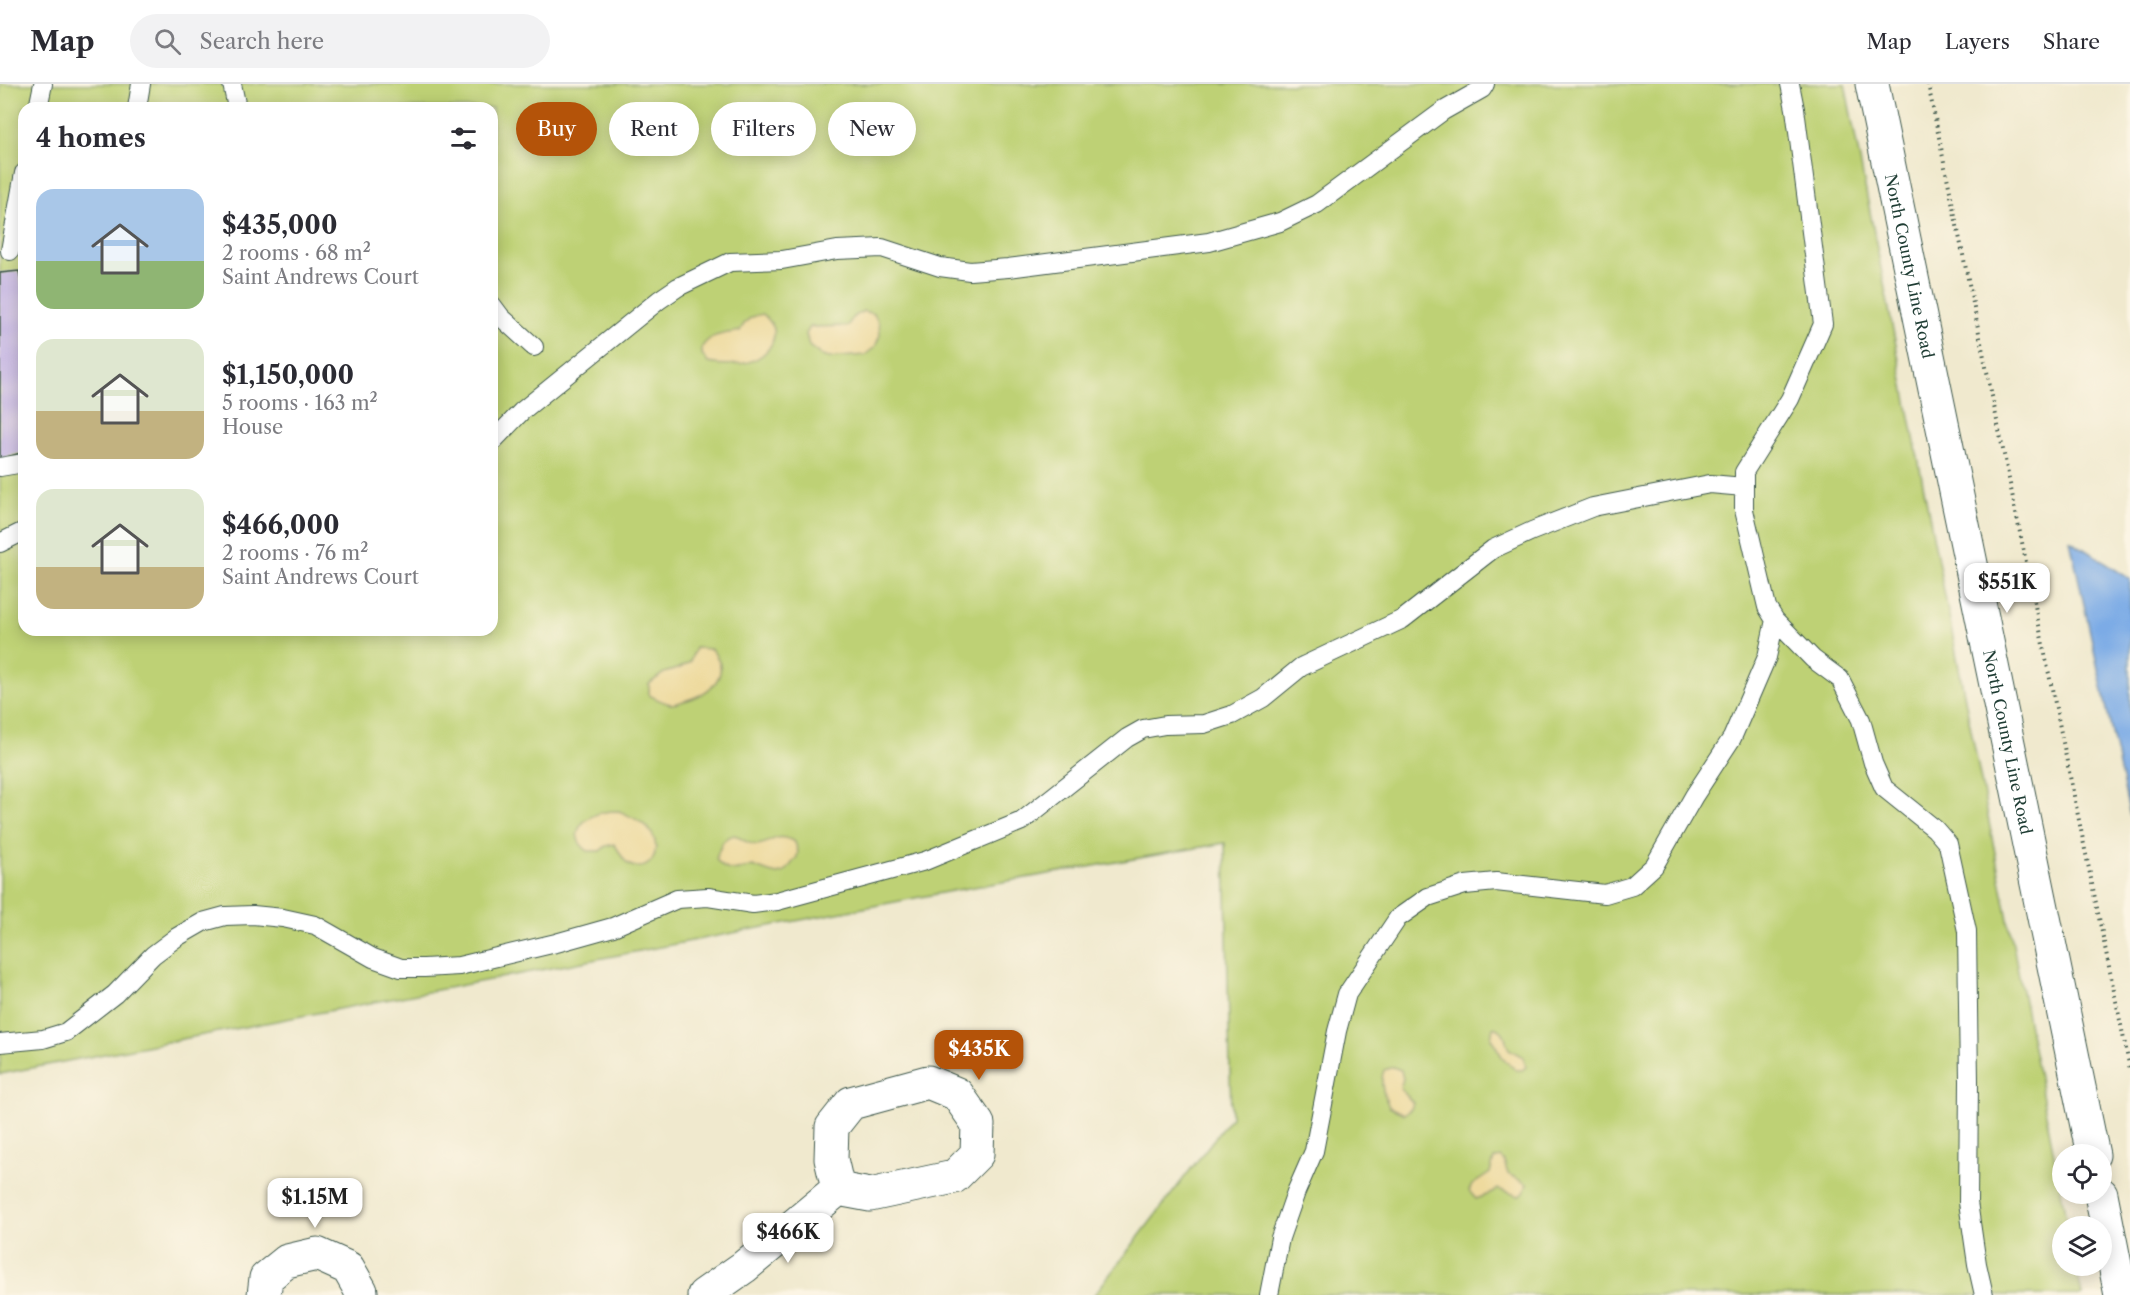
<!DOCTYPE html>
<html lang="en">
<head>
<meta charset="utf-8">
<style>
	:root { --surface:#fff; --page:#f2f2f3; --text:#2b2b33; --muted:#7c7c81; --line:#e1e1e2; --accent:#b45309 }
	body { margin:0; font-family:"Libre Caslon Text",serif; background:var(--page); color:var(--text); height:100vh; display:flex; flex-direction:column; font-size:22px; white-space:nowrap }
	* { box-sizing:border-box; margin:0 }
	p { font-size:20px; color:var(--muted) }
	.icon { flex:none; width:33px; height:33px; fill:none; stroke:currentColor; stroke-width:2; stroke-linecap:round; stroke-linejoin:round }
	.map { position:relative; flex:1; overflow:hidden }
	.drawer { position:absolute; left:18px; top:18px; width:480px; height:534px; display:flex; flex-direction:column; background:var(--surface); border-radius:18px; box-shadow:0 3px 15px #0003 }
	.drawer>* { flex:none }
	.hud { position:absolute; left:516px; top:18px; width:570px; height:54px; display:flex; gap:12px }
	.controls { position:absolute; left:2052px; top:1060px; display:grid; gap:12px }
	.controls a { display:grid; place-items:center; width:60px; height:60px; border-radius:50%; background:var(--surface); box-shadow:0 3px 15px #0003; font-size:30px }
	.price { position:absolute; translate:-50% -51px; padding:0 14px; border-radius:12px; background:#fff; color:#222; font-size:20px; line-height:39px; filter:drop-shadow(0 2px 3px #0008) }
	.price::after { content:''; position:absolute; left:50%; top:36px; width:18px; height:14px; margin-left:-9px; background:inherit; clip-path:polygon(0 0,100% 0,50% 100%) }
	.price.current { background:var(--accent); color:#fff }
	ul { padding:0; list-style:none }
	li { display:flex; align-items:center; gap:18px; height:150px; padding:0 18px }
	li span { display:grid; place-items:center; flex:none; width:168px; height:120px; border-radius:18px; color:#555 }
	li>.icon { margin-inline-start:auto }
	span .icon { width:72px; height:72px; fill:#fffc; stroke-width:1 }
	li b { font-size:26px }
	h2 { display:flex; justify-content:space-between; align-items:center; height:72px; padding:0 18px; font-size:26px }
	.tag { padding:0 21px; border-radius:27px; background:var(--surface); box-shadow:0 3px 15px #0003; font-size:21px; line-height:54px }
	.tag.current { background:var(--accent); color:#fff }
	header { display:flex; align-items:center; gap:36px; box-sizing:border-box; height:84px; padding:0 30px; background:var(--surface); border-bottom:2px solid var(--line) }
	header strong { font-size:28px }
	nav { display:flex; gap:33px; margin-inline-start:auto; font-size:21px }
	.search { width:420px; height:54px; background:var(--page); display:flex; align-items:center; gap:15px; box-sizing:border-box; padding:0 21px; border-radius:33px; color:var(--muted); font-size:22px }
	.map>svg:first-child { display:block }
	.green { fill:#bed174; stroke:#6e8754; stroke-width:1.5; fill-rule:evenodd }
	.sand { fill:#eeda9e; stroke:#868c69; stroke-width:1.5 }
	.water { fill:#7babe6; stroke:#4d748d; stroke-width:1.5 }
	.building { fill:#bfafe4 }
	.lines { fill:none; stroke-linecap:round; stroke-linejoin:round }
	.lane-casing { stroke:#3e574b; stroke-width:20 }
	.street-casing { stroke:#3e574b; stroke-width:35 }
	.secondary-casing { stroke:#3e574b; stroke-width:35 }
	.path { stroke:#3e574b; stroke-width:4; stroke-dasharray:1.5 4.5; stroke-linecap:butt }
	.lane { stroke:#fff; stroke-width:18 }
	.street { stroke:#fff; stroke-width:33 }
	.secondary { stroke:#fff; stroke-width:33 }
	.labels { text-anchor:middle; stroke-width:6; stroke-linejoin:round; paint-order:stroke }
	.street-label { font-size:16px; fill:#1f3d34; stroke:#fcf5e5 }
</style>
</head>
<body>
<header>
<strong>Map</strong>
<div class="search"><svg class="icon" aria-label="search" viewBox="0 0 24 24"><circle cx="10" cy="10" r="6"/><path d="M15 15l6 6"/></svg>Search here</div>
<nav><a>Map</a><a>Layers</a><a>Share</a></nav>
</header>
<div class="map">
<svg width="2130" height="1211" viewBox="0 0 2130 1211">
	<rect width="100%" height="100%" fill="#fcf5e5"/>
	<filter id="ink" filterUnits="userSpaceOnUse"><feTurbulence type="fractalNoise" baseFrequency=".0167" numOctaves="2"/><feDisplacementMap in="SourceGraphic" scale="12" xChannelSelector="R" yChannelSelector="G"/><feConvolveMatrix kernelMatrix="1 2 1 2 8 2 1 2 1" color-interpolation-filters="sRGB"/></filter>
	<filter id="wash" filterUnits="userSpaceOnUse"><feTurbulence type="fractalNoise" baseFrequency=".008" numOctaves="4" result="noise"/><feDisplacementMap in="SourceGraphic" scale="24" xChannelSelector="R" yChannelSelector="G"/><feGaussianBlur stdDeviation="1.35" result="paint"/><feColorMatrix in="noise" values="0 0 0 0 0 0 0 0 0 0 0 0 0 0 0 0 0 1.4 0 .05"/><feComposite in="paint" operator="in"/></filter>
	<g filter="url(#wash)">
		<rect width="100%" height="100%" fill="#f0e9ce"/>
		<path class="green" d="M0,0H1845L2068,1143H2062V1182H2076L2082,1211H1094L1231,1033L1225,759L957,806L0,990ZM24,24H492V546H24Z"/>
		<path class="sand" d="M863,227L874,230L879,240L880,251L875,263L865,271L829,274L822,272L809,262L806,250L810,243L848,242L852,234Z
			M763,230C767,234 773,240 774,245C775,250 774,254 772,259C761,282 730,283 708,279L702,270V263C711,249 725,250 740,247C745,236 751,232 763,230Z
			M695,564L711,565C734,590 710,610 684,617C681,618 674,620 671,620C664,619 655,614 649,611V600L664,589L680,584L690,578Z
			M619,727C632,733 647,739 653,752C661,767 651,788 632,782C623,779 620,767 614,760L606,762L600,767H588C565,751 584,731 605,728C609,727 615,727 619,727Z
			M735,751C741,755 749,761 757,761C774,759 774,747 795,758L798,768L797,773L785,788L777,790L769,788L753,782C738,787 726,791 716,775C720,764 722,753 735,751Z
			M1493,943C1507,946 1504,955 1509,965L1523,973L1526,983L1522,986H1516L1504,976L1491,954Z
			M1393,983L1401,986L1403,995L1400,1004L1413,1019L1411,1025L1404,1030L1389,1023C1384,1011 1379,999 1384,986Z
			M1500,1073L1504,1077L1508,1090L1527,1100L1524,1109L1519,1112L1498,1105L1492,1109L1476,1115L1469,1107L1472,1101L1490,1089L1494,1075Z"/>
		<path class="water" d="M2070,456L2130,495V732Z"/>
		<g id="blocks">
			<path class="building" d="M19,187L24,212V368L0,375V189Z"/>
		</g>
	</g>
	<g filter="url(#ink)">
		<use href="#blocks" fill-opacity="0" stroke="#3e574b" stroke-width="1.5"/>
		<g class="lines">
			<g class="lane-casing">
				<path id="lane" d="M232,0L237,24
					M1790,0L1795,25L1823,240L1790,315L1744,388V426L1767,523L1775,536L1813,575L1840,595L1861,636L1873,679L1884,704L1935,745L1948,760L1967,847L1969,997L1968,1118L1977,1180L1984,1211
					M38,24L43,0
					M137,24L141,0
					M10,167L24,89
					M492,221L501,233L534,263
					M492,358L522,327L659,216L678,203L730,178L782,176L837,166L882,164L940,183L970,187L1008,184L1209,158L1280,138L1317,120L1443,27L1482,5L1485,0
					M0,383L24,379
					M0,459L24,447
					M0,959L43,955L66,948L115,910L153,871L177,853L203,838L225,832L253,831L283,834L315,841L373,874L401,884H424L459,882L556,859L613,843L677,815L708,813L753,820L777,817L925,777L1022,737L1127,654L1143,645L1165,641L1204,640L1232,631L1263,614L1301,583L1403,535L1493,465L1532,447L1593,423L1710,400L1744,403
					M1269,1211L1280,1154L1296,1108L1314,1067L1337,947L1347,910L1398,834L1428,813L1465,801L1496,798L1605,810L1632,802L1654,782L1694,712L1732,654L1767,573L1775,536"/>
			</g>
			<g class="street-casing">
				<path id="street" d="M928,998L957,1010L978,1040L977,1070L954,1093L870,1111L838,1105L831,1075L832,1043L851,1019Z
					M264,1211L266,1194L287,1177L317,1170L348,1184L361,1207V1211
					M704,1211L744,1183L838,1105"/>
			</g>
			<g class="secondary-casing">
				<g id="secondary">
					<path id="s1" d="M1872,0L2093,1071"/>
					<path d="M2101,1110L2121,1211"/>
				</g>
			</g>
			<path class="path" d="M1928,0L2130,985"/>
			<use href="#lane" class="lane"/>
			<use href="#street" class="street"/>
			<use href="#secondary" class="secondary"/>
		</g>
	</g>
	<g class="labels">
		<g class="street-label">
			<text dy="6" stroke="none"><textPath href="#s1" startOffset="186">North County Line Road</textPath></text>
			<text dy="6" stroke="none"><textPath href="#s1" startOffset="672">North County Line Road</textPath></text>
		</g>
	</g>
</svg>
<div class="controls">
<a><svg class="icon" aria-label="locate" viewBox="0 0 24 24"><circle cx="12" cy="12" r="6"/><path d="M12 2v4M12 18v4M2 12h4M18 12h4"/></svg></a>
<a><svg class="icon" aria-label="layers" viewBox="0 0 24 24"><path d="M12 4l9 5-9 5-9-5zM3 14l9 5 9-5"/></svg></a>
</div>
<b class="price" style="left:2007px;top:530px">$551K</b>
<b class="price current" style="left:979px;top:997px">$435K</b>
<b class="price" style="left:315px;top:1145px">$1.15M</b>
<b class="price" style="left:788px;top:1180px">$466K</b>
<div class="hud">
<a class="tag current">Buy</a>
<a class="tag">Rent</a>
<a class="tag">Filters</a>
<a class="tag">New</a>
</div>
<section class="drawer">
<h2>4 homes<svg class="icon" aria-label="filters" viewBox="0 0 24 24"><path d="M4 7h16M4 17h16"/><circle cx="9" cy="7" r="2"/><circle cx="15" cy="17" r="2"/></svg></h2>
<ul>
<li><span style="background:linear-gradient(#a9c7e8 60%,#8fb573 0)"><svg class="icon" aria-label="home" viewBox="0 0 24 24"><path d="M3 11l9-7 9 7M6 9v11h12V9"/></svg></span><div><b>$435,000</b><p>2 rooms · 68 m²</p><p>Saint Andrews Court</p></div></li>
<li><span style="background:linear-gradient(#dfe7d0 60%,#c2b280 0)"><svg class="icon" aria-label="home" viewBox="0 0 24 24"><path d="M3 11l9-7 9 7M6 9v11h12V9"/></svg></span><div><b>$1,150,000</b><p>5 rooms · 163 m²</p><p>House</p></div></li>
<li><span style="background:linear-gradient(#dfe7d0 65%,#c2b280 0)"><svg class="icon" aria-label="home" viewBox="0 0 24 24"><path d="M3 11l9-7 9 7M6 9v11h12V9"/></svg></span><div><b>$466,000</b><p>2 rooms · 76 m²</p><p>Saint Andrews Court</p></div></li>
</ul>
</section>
</div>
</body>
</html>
